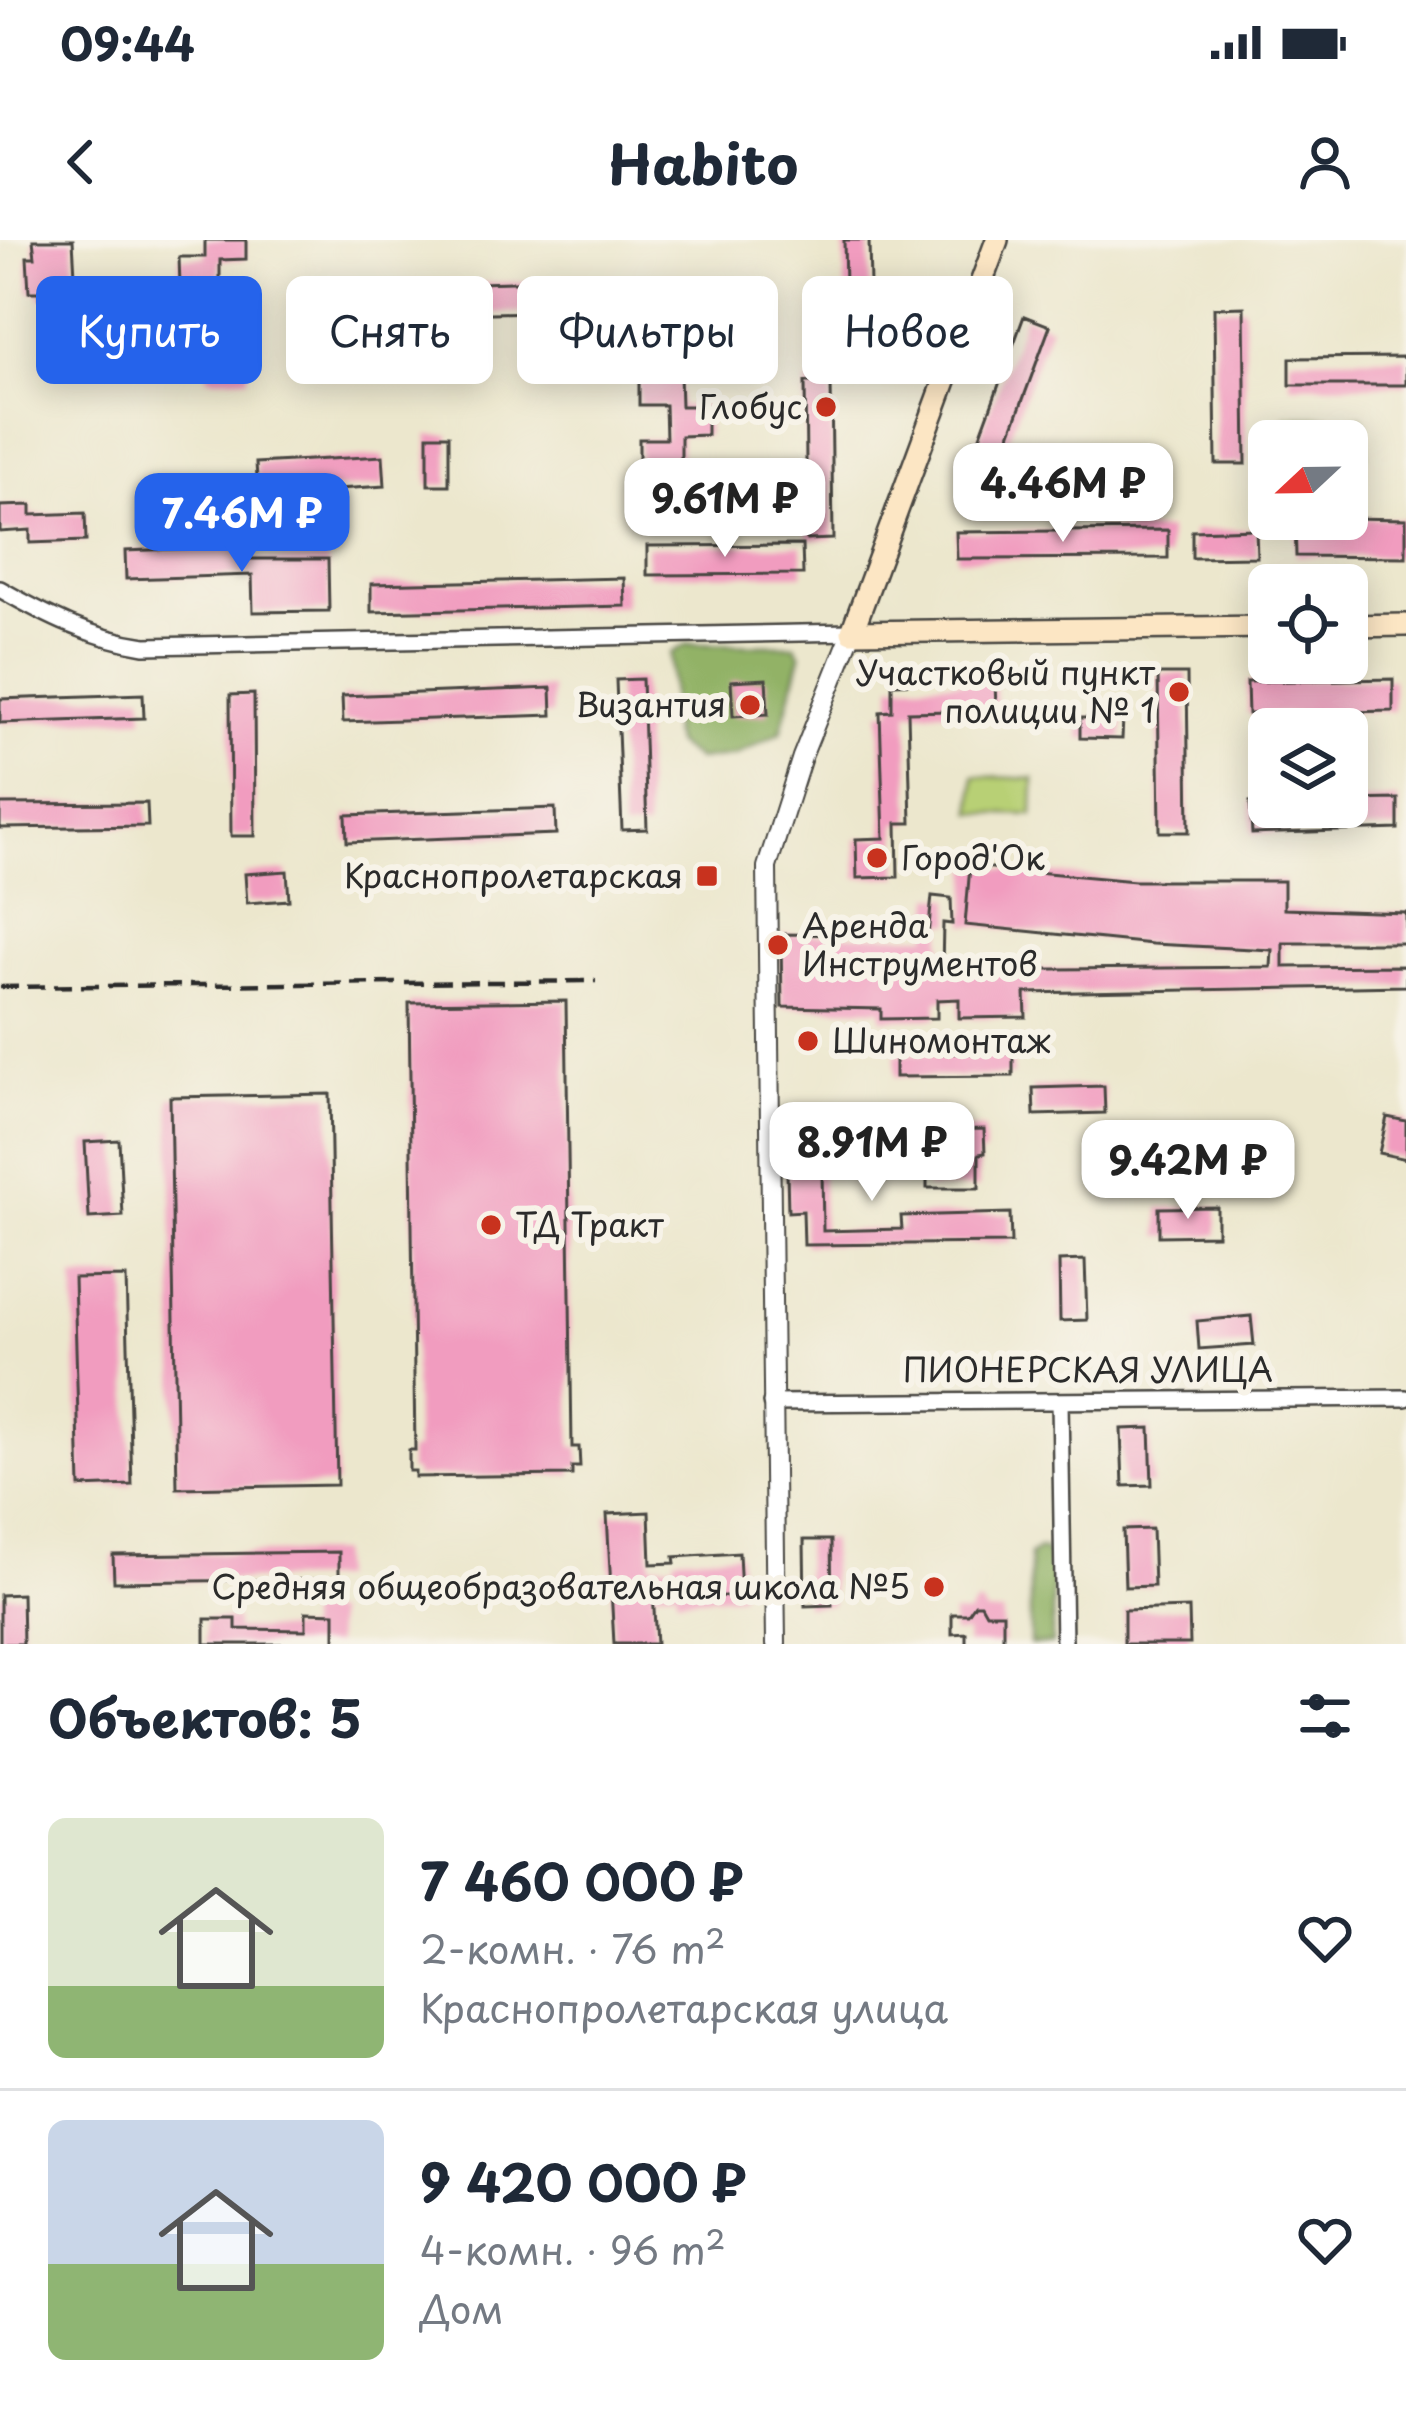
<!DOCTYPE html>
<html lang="ru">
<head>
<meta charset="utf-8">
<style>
	:root { --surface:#fff; --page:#f2f2f3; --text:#1f2937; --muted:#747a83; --line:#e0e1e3; --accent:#2563eb }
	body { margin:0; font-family:"Playpen Sans",sans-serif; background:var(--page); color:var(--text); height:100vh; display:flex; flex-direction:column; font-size:45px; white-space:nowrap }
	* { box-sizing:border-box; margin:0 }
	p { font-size:39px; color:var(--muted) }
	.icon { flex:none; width:66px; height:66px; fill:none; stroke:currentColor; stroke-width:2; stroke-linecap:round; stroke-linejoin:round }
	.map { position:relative; height:1404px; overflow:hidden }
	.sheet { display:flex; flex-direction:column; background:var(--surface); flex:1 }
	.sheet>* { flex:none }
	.guide { position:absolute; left:36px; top:36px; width:1335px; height:108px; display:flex; gap:24px }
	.needle { width:78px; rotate:248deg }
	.fabs { position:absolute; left:1248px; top:180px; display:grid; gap:24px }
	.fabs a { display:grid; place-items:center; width:120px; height:120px; border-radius:18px; background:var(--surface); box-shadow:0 6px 30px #0003; font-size:60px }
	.price { position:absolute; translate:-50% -102px; padding:0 27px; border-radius:24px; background:#fff; color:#222; font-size:39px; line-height:78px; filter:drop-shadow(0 3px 6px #0008) }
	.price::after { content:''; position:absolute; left:50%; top:72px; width:36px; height:27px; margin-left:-18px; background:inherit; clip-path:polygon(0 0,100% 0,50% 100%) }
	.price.on { background:var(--accent); color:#fff }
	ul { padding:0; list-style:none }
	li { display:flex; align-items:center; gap:36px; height:300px; padding:0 48px }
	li+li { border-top:3px solid var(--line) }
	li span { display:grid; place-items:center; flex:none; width:336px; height:240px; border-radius:18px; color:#555 }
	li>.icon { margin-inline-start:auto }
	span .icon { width:144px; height:144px; fill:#fffc; stroke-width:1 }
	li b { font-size:51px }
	h2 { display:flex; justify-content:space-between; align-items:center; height:144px; padding:0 48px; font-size:51px }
	.tag { padding:0 42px; border-radius:18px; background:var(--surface); box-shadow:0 6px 30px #0003; font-size:42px; line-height:108px }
	.tag.on { background:var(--accent); color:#fff }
	.status { display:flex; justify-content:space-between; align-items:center; height:84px; padding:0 60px; background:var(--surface); direction:ltr }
	.status svg { height:33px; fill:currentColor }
	header { display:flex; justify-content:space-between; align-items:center; height:156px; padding:0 48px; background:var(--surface); font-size:54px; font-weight:700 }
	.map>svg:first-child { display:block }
	.green { fill:#b8d075; stroke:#727e50; stroke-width:3 }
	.forest { fill:#92b266; stroke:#5e6e48; stroke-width:3 }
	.building { fill:#f19cbf }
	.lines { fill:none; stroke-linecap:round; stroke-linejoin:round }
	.minor-casing { stroke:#484743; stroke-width:20 }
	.tertiary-casing { stroke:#484743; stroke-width:22 }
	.secondary-casing { stroke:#484743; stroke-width:26 }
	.minor { stroke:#fff; stroke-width:15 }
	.tertiary { stroke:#fff; stroke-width:18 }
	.secondary { stroke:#fce6c4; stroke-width:21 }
	.rail { stroke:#2b2b2b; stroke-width:4.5; stroke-dasharray:18 9; stroke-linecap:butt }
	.poi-dot { fill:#c8321e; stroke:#f7f3e8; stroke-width:4.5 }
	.labels { text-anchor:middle; stroke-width:12; stroke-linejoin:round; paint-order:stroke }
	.poi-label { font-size:33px; fill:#2b2b2b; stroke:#f7f3e8; text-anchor:end }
	.street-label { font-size:33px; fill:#2b2b2b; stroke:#f7f3e8 }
</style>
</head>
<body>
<div class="status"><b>09:44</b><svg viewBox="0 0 49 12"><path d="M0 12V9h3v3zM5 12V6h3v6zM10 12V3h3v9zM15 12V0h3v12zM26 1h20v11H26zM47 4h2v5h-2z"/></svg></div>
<header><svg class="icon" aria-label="back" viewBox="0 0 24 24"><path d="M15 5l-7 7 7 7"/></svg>Habito<svg class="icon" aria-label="person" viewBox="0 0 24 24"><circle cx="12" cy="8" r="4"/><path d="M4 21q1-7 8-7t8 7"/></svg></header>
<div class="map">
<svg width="1406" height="1404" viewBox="0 0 1406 1404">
	<rect width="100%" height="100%" fill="#f7f3e8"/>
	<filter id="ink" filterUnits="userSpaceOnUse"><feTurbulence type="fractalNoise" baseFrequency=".00833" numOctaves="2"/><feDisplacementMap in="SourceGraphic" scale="24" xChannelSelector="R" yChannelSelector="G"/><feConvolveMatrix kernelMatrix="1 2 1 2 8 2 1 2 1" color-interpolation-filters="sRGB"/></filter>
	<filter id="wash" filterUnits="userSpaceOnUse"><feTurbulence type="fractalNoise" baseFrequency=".004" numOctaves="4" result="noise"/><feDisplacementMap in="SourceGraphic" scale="48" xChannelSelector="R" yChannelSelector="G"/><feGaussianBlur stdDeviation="2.7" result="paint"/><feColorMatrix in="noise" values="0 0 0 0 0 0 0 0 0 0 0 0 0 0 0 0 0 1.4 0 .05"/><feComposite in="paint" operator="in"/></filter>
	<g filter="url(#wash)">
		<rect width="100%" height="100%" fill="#ece7cd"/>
		<path class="green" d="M1288,177H1362L1366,183V215L1347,220V201H1281V182Z
			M974,536L1034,539L1033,575L973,573Z"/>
		<path class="forest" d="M687,404L795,405L801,415L781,492L735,515L698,520L676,505L672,494L671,413Z
			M1039,1309L1045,1310L1053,1327L1052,1404H1030V1315Z"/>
		<g id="blocks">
			<path class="building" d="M33,0H73L75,36L66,37L67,51H61V56L39,58V52H29L27,17H35Z
				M205,0H246V19L220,20V50L253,49L254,79L221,80L222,110H248V138H207L206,112H181L180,84L206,83V46H180L179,17H205Z
				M844,0H869L872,140L847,141Z
				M621,39L622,70L366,76L365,46Z
				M1244,67L1246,224H1216L1214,68Z
				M1024,76L1050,86L997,230L971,221Z
				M705,106L706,134H680L681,166H707V195L681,196V228H706L707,257H666L665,225L639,226V199H666L665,165H639V138H665L664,107Z
				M1406,117V145H1290V118Z
				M805,142H831L833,299L807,300Z
				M428,195H449V245H428Z
				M383,216L385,246L258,254L256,223Z
				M31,265V275L85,273L86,301L30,303V290L0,292V266Z
				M1347,278L1406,279V317L1296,316L1295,279Z
				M1256,289L1257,317L1192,318V291Z
				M1168,290V318L957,319L956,292Z
				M802,305L803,334L647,335V306Z
				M251,306V319H328L329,371L253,372L252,335L126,339L125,311Z
				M624,338L625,366L371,372V344Z
				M1158,434H1187L1189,592H1160Z
				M642,439L647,589L622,590L616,440Z
				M766,439L768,474L733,476L731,441Z
				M1393,439V471L1248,474L1247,442Z
				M995,441L996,470L908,472L911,583H897L898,637L857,638L856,599L884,598L880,472L892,471V444Z
				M551,448L552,475L343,482L342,456Z
				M143,454L144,478L0,483V459Z
				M254,454L255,596H231L230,455Z
				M1080,478H1123L1122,499L1080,498Z
				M1398,559V589L1252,594L1250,562H1269V567H1347V560Z
				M147,563L148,586L0,588V564Z
				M555,568L556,594L347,602L346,575Z
				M970,626L1135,641H1284V669L1406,673V703H1283V727L1406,726V746L1025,753L1026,777L959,778V759L937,760V778L881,779V769L782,767L781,694L928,696L932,656L951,658L952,684L943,683L942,730L1271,727L1272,710L1152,704L965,685Z
				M287,631L289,660L247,663L245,634Z
				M566,761L572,1207H579L580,1227H572V1235L415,1237V1231H409V1210H415L409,763Z
				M1013,813V836L895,837V814Z
				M1104,846L1105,873L1034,875L1033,848Z
				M330,854L337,1245L177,1248L170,857Z
				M821,870L823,991L902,989L901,976L1010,973L1011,1003L804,1005L803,971L788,972L786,893H799V871Z
				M845,876H875L876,905H846Z
				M1387,877L1406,881V919L1379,913Z
				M984,889L985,913L979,914V948H927V915H920L919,891Z
				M119,900L123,976L89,978L85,902Z
				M1217,967V995L1159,996V968Z
				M1085,1020L1087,1080L1060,1081L1059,1021Z
				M126,1037L132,1245L80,1247L74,1038Z
				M1251,1076L1254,1105L1199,1109L1197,1081Z
				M1150,1188L1152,1245L1123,1246L1121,1189Z
				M649,1272L651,1324L675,1323L674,1317L739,1313L741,1355L677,1359L676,1350L653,1352L656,1404H614L607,1274Z
				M1152,1289L1154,1346L1125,1347L1123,1290Z
				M804,1300H831L832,1365L805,1366Z
				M339,1312V1339L114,1342L113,1315Z
				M22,1354L23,1404H0V1355Z
				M975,1364H981L986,1373H1003V1404H966V1393L952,1394V1374H968Z
				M1189,1368L1190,1404H1124V1370Z
				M306,1372L335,1373V1404H205V1379H236V1389L306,1390Z"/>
		</g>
	</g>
	<g filter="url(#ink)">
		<use href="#blocks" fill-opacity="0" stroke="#484743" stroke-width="3"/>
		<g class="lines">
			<g class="minor-casing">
				<path id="minor" d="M0,349C47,376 91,398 145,406L852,392
					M1060,1161L1064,1404
					M771,1163L1406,1158"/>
			</g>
			<g class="tertiary-casing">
				<path id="tertiary" d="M776,1404L767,627L802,517L852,392"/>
			</g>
			<g class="secondary-casing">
				<path id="secondary" d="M997,0L852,392L1269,387
					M1347,386L1406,385"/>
			</g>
			<use href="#minor" class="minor"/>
			<use href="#tertiary" class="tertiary"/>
			<use href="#secondary" class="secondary"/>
			<path class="rail" d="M0,747L596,741"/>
		</g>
	</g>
	<g class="poi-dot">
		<circle cx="826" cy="167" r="12"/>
		<circle cx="1179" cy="452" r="12"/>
		<circle cx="750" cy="465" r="12"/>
		<circle cx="877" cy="618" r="12"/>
		<rect x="695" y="624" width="24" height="24" rx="6"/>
		<circle cx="778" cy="705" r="12"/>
		<circle cx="808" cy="801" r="12"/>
		<circle cx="491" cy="985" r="12"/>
		<circle cx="934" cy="1347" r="12"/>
	</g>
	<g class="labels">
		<g class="poi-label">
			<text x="802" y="179">Глобус</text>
			<text x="1155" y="445">Участковый пункт<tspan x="1155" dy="38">полиции № 1</tspan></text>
			<text x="726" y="477">Византия</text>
			<text x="901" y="630" text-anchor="start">Город'Ок</text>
			<text x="683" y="648">Краснопролетарская</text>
			<text x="802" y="698" text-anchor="start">Аренда<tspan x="802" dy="38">Инструментов</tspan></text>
			<text x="832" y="813" text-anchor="start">Шиномонтаж</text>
			<text x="515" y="997" text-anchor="start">ТД Тракт</text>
			<text x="910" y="1359">Средняя общеобразовательная школа №5</text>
		</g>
		<g class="street-label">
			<text x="1088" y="1142">ПИОНЕРСКАЯ УЛИЦА</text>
		</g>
	</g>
</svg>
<div class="fabs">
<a><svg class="needle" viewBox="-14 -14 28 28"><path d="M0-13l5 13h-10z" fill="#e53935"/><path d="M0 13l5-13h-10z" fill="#747a83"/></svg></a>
<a><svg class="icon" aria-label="locate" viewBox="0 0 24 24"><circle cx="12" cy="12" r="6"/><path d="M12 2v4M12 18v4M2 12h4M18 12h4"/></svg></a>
<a><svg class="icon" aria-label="layers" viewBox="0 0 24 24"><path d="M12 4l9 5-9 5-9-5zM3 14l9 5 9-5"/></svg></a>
</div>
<b class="price" style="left:1063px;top:305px">4.46M ₽</b>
<b class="price" style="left:725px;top:320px">9.61M ₽</b>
<b class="price on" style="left:242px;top:335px">7.46M ₽</b>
<b class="price" style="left:872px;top:964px">8.91M ₽</b>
<b class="price" style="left:1188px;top:982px">9.42M ₽</b>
<div class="guide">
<a class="tag on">Купить</a>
<a class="tag">Снять</a>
<a class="tag">Фильтры</a>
<a class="tag">Новое</a>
</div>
</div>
<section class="sheet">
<h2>Объектов: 5<svg class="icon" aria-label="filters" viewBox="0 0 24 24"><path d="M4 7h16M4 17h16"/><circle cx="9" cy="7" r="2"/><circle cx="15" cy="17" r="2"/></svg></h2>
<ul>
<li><span style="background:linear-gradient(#dfe7d0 70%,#8fb573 0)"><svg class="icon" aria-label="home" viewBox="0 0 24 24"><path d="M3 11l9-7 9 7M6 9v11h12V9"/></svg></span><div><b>7 460 000 ₽</b><p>2-комн. · 76 m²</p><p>Краснопролетарская улица</p></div><svg class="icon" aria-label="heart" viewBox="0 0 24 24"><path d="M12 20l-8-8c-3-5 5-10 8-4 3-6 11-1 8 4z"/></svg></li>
<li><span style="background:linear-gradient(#c9d6e8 60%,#8fb573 0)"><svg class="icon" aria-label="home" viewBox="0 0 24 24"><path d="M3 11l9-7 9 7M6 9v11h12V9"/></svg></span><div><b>9 420 000 ₽</b><p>4-комн. · 96 m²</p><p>Дом</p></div><svg class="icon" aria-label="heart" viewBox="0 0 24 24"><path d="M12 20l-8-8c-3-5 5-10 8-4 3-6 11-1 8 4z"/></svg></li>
</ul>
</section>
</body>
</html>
